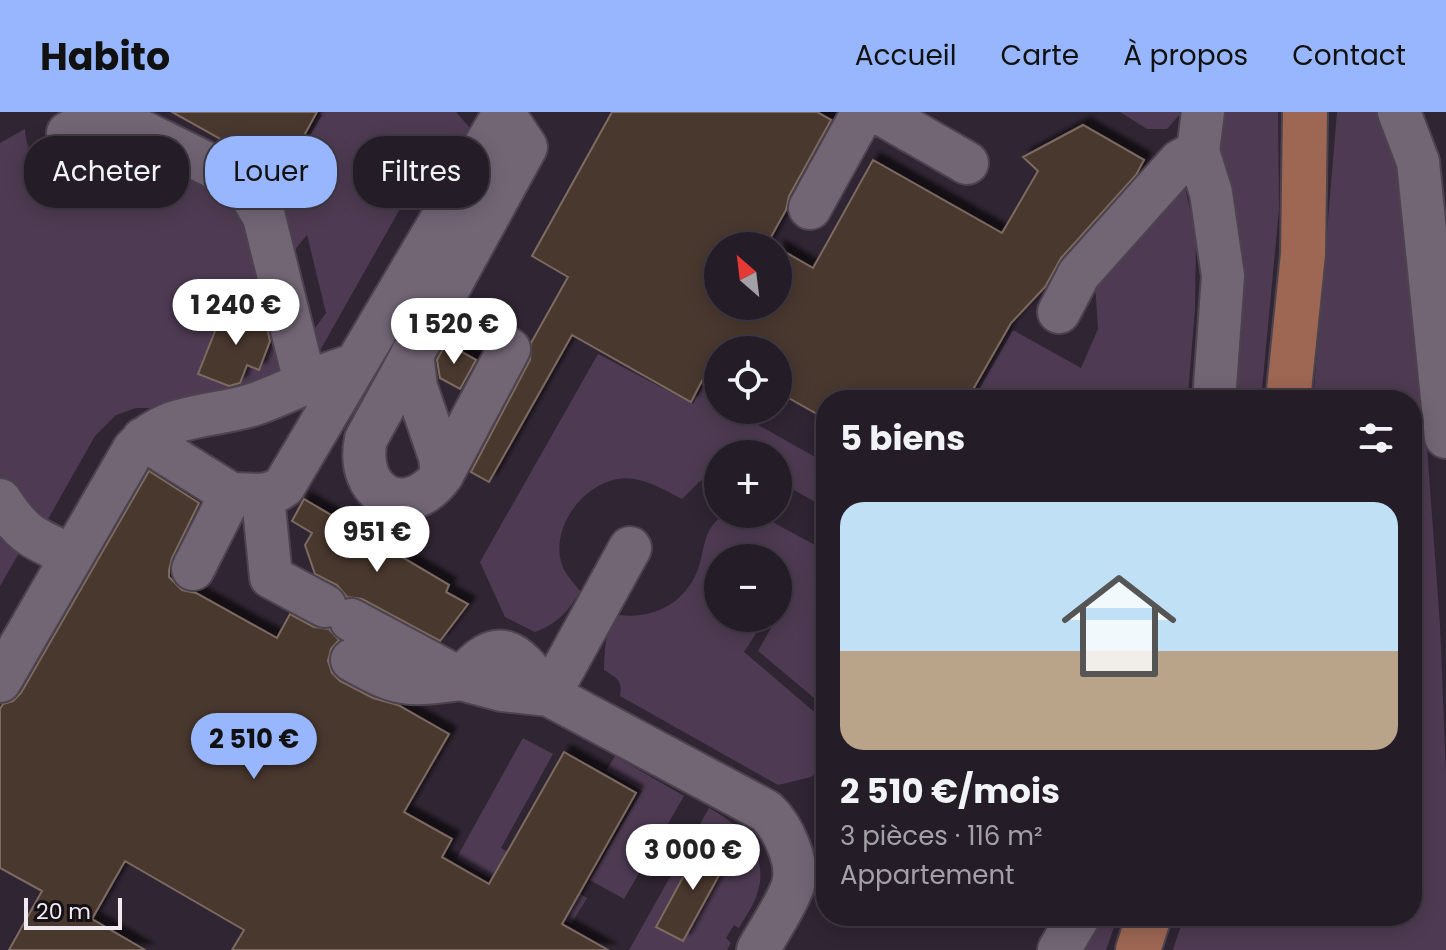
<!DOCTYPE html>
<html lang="fr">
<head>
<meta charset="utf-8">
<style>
	:root { --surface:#241c26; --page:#302932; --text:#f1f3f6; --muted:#a3a1a7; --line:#413a43; --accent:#97b6fd }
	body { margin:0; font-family:Poppins,sans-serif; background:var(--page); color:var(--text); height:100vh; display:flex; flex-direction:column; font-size:30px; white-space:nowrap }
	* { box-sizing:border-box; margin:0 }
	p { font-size:26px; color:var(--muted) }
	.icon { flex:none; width:44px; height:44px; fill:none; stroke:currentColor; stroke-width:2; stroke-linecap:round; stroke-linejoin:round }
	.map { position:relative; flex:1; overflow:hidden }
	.panel { position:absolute; left:816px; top:278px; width:606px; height:536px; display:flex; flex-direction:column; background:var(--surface); border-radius:32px; box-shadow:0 4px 20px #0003,0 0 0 2px var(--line) }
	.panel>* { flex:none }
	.top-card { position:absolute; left:24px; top:24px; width:672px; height:72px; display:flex; gap:16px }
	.needle { width:52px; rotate:332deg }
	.buttons { position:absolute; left:704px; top:120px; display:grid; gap:16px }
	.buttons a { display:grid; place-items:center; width:88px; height:88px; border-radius:50%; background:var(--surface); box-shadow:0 4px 20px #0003,0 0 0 2px var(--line); font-size:40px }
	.scale { position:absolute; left:24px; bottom:20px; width:98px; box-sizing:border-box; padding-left:8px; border:4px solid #f1eaf3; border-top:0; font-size:22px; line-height:28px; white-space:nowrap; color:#f1eaf3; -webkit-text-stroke:6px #151016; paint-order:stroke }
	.price { position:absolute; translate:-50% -68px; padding:0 18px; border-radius:28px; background:#fff; color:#222; font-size:26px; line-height:52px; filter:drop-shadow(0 2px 4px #0008) }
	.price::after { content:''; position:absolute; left:50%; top:48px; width:24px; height:18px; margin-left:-12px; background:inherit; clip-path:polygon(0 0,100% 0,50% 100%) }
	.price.selected { background:var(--accent); color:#111 }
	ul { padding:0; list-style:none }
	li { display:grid; align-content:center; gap:16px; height:424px; padding:0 24px }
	li span { display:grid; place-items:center; height:248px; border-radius:24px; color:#555 }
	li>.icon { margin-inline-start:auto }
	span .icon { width:144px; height:144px; fill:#fffc; stroke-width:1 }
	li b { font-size:34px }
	h2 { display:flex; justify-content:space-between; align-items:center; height:96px; padding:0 24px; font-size:34px }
	.pill { padding:0 28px; border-radius:32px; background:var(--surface); box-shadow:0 4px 20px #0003,0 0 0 2px var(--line); font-size:28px; line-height:72px }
	.pill.selected { background:var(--accent); color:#111 }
	header { display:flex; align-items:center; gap:48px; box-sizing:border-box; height:112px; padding:0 40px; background:var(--accent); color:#111 }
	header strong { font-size:38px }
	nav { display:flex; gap:44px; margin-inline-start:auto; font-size:28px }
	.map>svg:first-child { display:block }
	.green { fill:#4e3b53; fill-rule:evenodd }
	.building { fill:#49382f; stroke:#7d6a60; stroke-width:2; filter:url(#shadow) }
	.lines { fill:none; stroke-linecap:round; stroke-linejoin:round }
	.minor-casing { stroke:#4c434e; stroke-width:46 }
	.major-casing { stroke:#4c434e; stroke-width:48 }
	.minor { stroke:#726675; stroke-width:42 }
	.major { stroke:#9d6753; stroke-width:44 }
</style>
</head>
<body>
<header>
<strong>Habito</strong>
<nav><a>Accueil</a><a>Carte</a><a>À propos</a><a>Contact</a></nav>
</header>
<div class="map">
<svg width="1446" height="838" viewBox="0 0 1446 838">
	<defs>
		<filter id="shadow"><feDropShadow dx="7" dy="-7" stdDeviation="2" flood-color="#0009"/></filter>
	</defs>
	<rect width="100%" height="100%" fill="#302533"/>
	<path class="green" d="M317,0H456L470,16L451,52L431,42L318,242L305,230L326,201L307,123L285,150L256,58L283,70L322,3Z
		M1120,0H1182L1167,17H1147Z
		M1217,0H1278L1279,97L1261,288H1228L1216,39Z
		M1337,0H1386L1414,156L1440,513L1446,661V838H1173L1184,804H1412V288H1313Z
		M25,17C27,72 94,78 108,26L237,84L291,260L255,277L160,296H136L116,303L95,324L44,414L12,383L0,365V31Z
		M1184,71L1196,124L1195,198L1188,281L1184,288H973L1013,218L1081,256L1098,217L1095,171Z
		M598,242L693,292L704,272L718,280V298H739L744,305L826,351V396L778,369V342H718V359L699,370L682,387C662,377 641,363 617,367C581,374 550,417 562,453C565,462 574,471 580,479C569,499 557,512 535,520L505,505L480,450Z
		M725,402H758L826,439V596L758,539L771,516L763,511L744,540L826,610V654L811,665L778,673L620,584C623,569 617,566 604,558C605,537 604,519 619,503C652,507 682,493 696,462C706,439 701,417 725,402ZM718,446H778V506H718Z
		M0,410L23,434L0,474Z
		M523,626L553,642L501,736L587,786L571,812L456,747Z
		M615,644L684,684L624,787L590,768L642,679L606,659Z
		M709,696C740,713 771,742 757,782C754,793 745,805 739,816L734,813L726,826L731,831L727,838H629Z
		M1104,804H1118L1106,838H1085Z"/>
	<path class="building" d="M172,0H317L283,62Z
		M612,0H817L831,8L789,84L786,98L766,134H718V194H778V136L813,156L873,48L1002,121L1038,59L1023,45L1083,13L1144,48L1136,63L1061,146L1045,175L1011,211L967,288H826V307L778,280V238H718L691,290L572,223L489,370L471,360L530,248L531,231L568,165L532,144Z
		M226,192L265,207L270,229L259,258L247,253L240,271L229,274L198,262Z
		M446,231L476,248L460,277L440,266L437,248Z
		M149,359L199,391L172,446L169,458V465L182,478L196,481L277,526L290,502L314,515L329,517L339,528L331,537L328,549L332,561L340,569L373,586L398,593L449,622L404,700L452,727L442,745L489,772L564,640L636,681L562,812L608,838H232L244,818L125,749L92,807L145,838H9L42,779L0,756V597L3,592L13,589L21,581Z
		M304,387L449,473L446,480L468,492L440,529L362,487L347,485L337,473L315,462L305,433L312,421L292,409Z
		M702,730L729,745L683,829L656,815Z"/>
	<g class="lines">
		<g class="minor-casing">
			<path id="minor" d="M878,0L967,51
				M1203,0L1198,39L1211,81L1223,164L1214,288
				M1399,0L1418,50L1446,325
				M504,2L526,35L366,327C354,383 407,411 442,363L509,237
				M68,21L104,1L224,60L249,79L264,105L305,270
				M810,96L863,0
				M1059,200L1079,162L1180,49L1198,39
				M412,242L416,275L440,345L442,363
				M143,327L231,382C252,381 266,388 284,374L505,0
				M263,385L271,465L325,494
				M0,388C24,425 34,426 72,444
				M193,457L231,382
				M351,508L461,567L502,578L549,583L766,699C783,715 801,752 792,776C784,797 769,818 758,838
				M352,548C400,575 408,574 461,567C502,517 517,543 549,583L630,436
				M0,569L134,337C170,298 212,307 258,291C291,279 321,262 355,253
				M1059,838L1079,804"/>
		</g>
		<g class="major-casing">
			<path id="major" d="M1288,288L1303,142L1305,0
				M1138,838L1149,804"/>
		</g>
		<use href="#minor" class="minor"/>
		<use href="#major" class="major"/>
	</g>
</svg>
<div class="buttons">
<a><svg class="needle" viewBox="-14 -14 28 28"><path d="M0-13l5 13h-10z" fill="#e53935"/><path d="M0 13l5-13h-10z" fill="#a3a1a7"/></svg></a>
<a><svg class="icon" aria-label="locate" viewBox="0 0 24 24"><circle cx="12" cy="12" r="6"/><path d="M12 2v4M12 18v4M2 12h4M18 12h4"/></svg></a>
<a>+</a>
<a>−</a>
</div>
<div class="scale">20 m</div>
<b class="price" style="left:236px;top:235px">1 240 €</b>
<b class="price" style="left:454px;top:254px">1 520 €</b>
<b class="price" style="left:377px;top:462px">951 €</b>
<b class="price selected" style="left:254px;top:669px">2 510 €</b>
<b class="price" style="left:693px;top:780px">3 000 €</b>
<div class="top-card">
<a class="pill">Acheter</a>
<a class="pill selected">Louer</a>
<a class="pill">Filtres</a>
</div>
<section class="panel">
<h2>5 biens<svg class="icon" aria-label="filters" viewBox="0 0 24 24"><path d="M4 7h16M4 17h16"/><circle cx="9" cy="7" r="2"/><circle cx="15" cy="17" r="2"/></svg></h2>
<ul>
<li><span style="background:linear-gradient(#bfe0f5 60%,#b9a48a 0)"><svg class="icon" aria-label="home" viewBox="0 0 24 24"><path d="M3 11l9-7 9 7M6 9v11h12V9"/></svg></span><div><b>2 510 €/mois</b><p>3 pièces · 116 m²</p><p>Appartement</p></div></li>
</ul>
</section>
</div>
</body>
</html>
